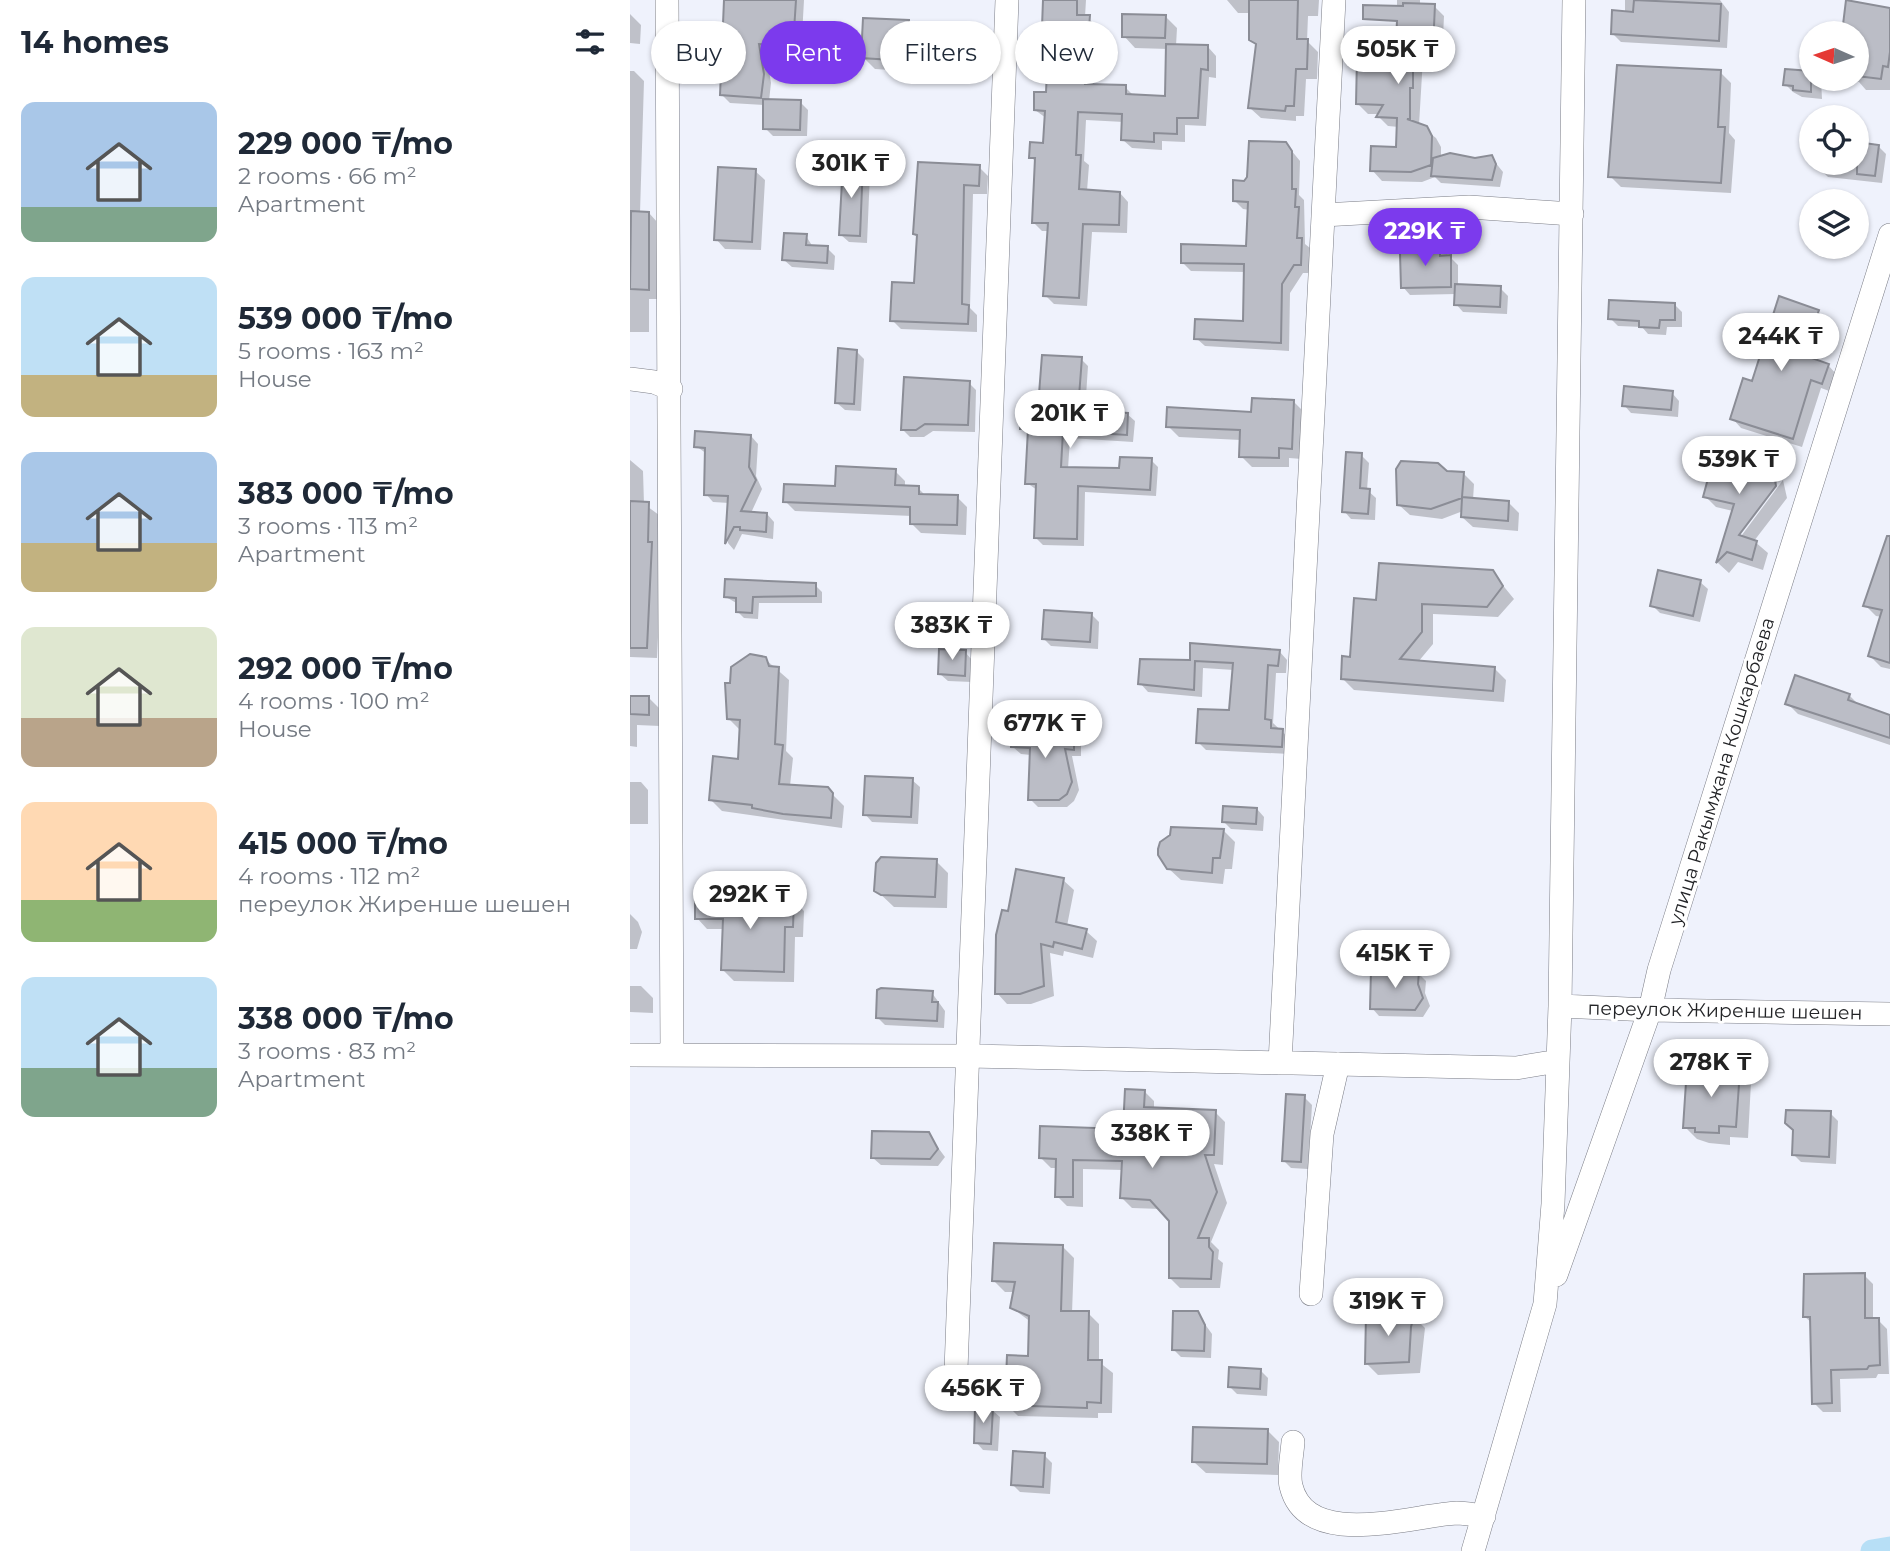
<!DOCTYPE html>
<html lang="en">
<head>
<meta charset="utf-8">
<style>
	:root { --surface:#fff; --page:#f6f6f7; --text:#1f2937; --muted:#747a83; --accent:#7c3aed }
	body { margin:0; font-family:Montserrat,sans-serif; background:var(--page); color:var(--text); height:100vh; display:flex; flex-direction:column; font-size:26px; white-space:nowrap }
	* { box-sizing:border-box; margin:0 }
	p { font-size:23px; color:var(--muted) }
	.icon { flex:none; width:38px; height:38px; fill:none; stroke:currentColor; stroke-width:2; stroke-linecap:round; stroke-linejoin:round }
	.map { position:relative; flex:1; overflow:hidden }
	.side { display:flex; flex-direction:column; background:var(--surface); width:630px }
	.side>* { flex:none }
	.guide { position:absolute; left:21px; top:21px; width:665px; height:63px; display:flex; gap:14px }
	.needle { width:46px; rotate:273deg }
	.fabs { position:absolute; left:1169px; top:21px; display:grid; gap:14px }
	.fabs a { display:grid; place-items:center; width:70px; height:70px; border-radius:50%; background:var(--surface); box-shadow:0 2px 5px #0004; font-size:35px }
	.price { position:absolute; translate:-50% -60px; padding:0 16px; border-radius:24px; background:#fff; color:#222; font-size:23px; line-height:46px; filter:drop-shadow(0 2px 4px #0008) }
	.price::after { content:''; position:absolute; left:50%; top:42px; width:21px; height:16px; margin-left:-10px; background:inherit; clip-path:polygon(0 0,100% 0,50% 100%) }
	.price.current { background:var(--accent); color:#fff }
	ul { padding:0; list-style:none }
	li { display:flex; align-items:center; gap:21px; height:175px; padding:0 21px }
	li span { display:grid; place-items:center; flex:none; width:196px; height:140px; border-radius:14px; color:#555 }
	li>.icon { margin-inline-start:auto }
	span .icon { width:84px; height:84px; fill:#fffc; stroke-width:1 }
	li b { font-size:30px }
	h2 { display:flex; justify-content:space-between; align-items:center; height:84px; padding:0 21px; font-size:30px }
	.chip { padding:0 24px; border-radius:32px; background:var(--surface); box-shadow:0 2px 5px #0004; font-size:24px; line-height:63px }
	.chip.current { background:var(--accent); color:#fff }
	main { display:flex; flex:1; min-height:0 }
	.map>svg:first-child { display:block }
	.shadow { fill:#0003 }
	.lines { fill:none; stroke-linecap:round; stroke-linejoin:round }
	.canal { stroke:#b7dff6; stroke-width:23 }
	.building { fill:#bbbdc6; stroke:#8b8d96; stroke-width:2 }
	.street-casing { stroke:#7b7d86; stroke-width:24 }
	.street { stroke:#fff; stroke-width:23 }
	.labels { text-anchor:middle; stroke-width:6; stroke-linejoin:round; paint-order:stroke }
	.street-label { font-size:19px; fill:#232427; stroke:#fff }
</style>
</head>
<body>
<main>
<section class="side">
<h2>14 homes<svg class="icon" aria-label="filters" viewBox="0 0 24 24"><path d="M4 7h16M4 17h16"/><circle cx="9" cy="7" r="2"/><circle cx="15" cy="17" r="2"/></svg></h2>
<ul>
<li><span style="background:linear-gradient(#a9c7e8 75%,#7fa58c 0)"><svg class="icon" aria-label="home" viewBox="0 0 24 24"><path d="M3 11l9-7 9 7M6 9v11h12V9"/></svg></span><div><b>229 000 ₸/mo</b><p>2 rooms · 66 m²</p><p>Apartment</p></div></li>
<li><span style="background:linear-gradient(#bfe0f5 70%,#c2b280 0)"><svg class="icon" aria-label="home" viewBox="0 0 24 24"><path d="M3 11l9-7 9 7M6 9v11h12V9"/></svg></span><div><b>539 000 ₸/mo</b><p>5 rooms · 163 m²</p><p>House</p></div></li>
<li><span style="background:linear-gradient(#a9c7e8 65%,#c2b280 0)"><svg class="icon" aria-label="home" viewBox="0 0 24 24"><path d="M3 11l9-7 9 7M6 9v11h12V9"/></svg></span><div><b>383 000 ₸/mo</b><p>3 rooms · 113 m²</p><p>Apartment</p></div></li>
<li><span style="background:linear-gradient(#dfe7d0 65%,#b9a48a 0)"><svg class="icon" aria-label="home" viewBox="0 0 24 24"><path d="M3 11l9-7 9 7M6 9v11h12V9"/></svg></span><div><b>292 000 ₸/mo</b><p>4 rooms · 100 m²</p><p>House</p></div></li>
<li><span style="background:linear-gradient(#ffd9b3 70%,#8fb573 0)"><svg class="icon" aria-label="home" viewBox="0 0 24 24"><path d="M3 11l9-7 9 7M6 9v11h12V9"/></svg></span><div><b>415 000 ₸/mo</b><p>4 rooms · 112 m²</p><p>переулок Жиренше шешен</p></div></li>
<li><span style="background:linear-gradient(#bfe0f5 65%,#7fa58c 0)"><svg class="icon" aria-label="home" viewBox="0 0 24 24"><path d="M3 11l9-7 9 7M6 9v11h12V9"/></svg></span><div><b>338 000 ₸/mo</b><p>3 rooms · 83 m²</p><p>Apartment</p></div></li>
</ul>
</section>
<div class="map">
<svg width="1260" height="1551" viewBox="0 0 1260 1551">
	<rect width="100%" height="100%" fill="#eff2fc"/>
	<path class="shadow" d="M96,0H174L171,54L136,52L141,83L139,101L170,102L178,110L177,136H143L135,128V105L100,103L92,95Z
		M415,0H456L455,17L468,26L464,86L495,87L504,96L537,97L538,49L505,48L494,36L535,16L547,28L546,46L578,47L586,56V78L579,77L576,126L555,125V142L532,141V150L502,148L493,140L494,122L456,120L454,161L459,165L457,191L490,193L498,202L497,233L462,232L457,306L424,304L415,295L419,231H412L403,222L407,163L401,157L415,145L416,118L405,110L417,94L420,33L414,26Z
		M597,0H689L688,16H678L677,41L688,52L687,79H676L674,116H666V121L631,118L620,108L627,46L620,39L621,13H608Z
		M767,0H790V5L804,6L814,16L812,59L793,58L789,125L806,138L811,147V157L845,160L861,157L873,172L870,187L811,183L805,177L792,182L752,181L742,170L767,149L769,127L758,126L749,117L750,114H738L728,104L767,59Z
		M995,0H1090L1099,12L1097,48L991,42L982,33L995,13Z
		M1217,1L1260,10V90H1236L1229,82L1218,79H1227V33H1213Z
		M0,14L11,25L10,44L0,43Z
		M278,22L290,36L322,38L344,32L355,44L354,76L245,69L233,57Z
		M0,71H4L14,81L10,213H19L28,223V299H19V332H0Z
		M1156,71L1181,73V79H1191L1192,99L1172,97L1163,92L1155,84Z
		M1090,72L1101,83L1099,133L1105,140L1101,193L991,187L980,176Z
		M1227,143L1248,146L1256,154L1252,183L1198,177L1190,169V163H1227Z
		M656,144L670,161L669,195L674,200L675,244L680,248L679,273H673L660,293L659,351L575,346L566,338L615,323L616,272L561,271L552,262L618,248L620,210L613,209L605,201L615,182Z
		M232,166L240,173L237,243L219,242L211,235Z
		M349,167L358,176L357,194H343L340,308L347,315V332L271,329L262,320L286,285L288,238L284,234Z
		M125,171L135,180L131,250L95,249L86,239Z
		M176,236L183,247L197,248L205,256L204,270L162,267L154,260Z
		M810,247L828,265V286L870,288L878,296L877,314L833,312L826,304V294L780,295L773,287Z
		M1045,305L1052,312V327H1037L1036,335L1018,334L1012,327L988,326L980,318Z
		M1188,312L1198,321L1184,361L1198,365L1207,375L1202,392L1191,388L1172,447L1111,428L1102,418L1123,383Z
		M226,351L234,359L231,411L215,410L207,403Z
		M451,359L458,366L455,412L497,414L505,421L503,442L440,438L438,469L491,470L521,460L528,467L526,496L455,492L454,546L413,545L406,538L407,490L397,483L399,435L392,428Z
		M339,383L346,390L345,432L303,431L294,437H280L272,429Z
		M1042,393L1049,401L1048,417L1001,413L994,405Z
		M664,402L674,412L672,459L659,458V467H622L611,456V440L549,437L538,426L623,414Z
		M121,436L128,444L126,476L132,489L121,513L137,514L144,522L143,539L112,534L104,550L98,543L99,503L83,502L76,494L77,454L66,446Z
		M731,455L739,463L737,490L746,498L745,520L721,519L714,511Z
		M0,460L13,471L14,504L29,515L28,550L32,554L27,658L0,657Z
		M1141,465L1153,480L1150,478L1109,533V539L1153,480L1157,498L1124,541L1138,553L1133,570L1108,562L1099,573L1088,563L1103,511L1086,507L1075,496Z
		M265,471L275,481V487L288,488L295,495L327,497L337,507L336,535L291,533L281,523L282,516L165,511L155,501Z
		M817,472L833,473L844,484L843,500L879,503L889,513L888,531L843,527L832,517L833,511L812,519L780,515L769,505Z
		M1260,561V669L1251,667L1240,656L1252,617L1246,616L1235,605Z
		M862,572L884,599L868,617L803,614V644L788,662L864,668L876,680L874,702L724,690L712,678L748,601Z
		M1070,582L1078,589L1070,622L1030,613L1022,605Z
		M185,585L192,592V603H129L128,619L114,618L107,611L108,604L96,597Z
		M461,614L469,622L468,649L421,646L414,639Z
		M562,645L649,651L657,660L656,673H646L643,723L660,739V754L576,750L568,742L601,712L604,670L573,668L572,697L518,692L510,683L561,662Z
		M335,652L342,660V682L318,681L310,674Z
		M135,659L159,680L156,751L163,758L160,786L197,789L214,806L212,828L92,811L81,800L110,761V730L99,719L102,685Z
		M1219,695L1231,707L1260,718V745L1168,714L1157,703Z
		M0,697L19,698L31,710L30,726L7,725V747L0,746Z
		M402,724L410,733L443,734L451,742V756H442L449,790L444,801L437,807H408L400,799L401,755L391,754L383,747Z
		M282,780L290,787L288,824L242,822L235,814Z
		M0,782H11L18,790V824H0Z
		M627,809L634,817L633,831L601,829L594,822Z
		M593,830L605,842L602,869H595L593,884L551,880L538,868Z
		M306,861L318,873L317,908L264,907L246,890Z
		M433,880L444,890L437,926L456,931L467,941L463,958L434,951L433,956L420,953L424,996L401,1004H377L367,993L379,913Z
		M163,900L174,911L173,937H165L164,982L104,981L93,970L95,929H77L67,918Z
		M0,914L8,922L12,932L7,949H0Z
		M788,973L796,981L795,993L800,1006L793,1017L749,1016L742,1008Z
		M0,986H11L23,998V1013L0,1012Z
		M302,993L315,1011L314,1028L255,1025L247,1017Z
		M1109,1071L1121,1083L1118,1138L1100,1137V1145L1079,1143L1067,1139L1055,1127Z
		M514,1091L524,1101V1110L585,1112L595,1122L593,1165L584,1164L597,1203L581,1242L589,1250L588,1259L593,1263L590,1288H550L540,1278V1220L531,1209L502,1208L492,1198L493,1170L453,1169V1207L437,1206L427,1196V1168H421L411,1158L495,1131Z
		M674,1097L682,1105L678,1169L661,1168L653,1160Z
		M1200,1113L1208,1121L1206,1164L1171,1162L1163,1154Z
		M298,1134L315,1157L308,1166L251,1165L243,1158Z
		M433,1247L444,1258L442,1313H458L469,1324V1362L483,1373L482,1413H468V1418L388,1416L376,1404L400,1358L401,1322L382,1308L385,1292H375L364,1281Z
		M1234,1275L1243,1284V1320H1248L1257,1329L1259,1374H1248L1246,1378L1210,1379L1211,1412H1193L1184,1403L1182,1323L1175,1317Z
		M567,1313L582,1334L581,1358L551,1357L544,1350Z
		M784,1317L795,1328L790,1373L748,1375L736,1363Z
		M630,1370L638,1378L637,1396L607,1394L599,1386Z
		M362,1410L370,1417L368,1451L353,1450L346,1442Z
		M637,1430L649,1442L648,1475L576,1473L564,1462Z
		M414,1455L422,1463L420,1494L390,1492L382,1484Z"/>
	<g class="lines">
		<path class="canal" d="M1242,1551L1260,1548"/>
	</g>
	<path class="building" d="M94,0H166L163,46L129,44L134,74L131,98L90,95Z
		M413,0H447V15H460L455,84L496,85V94L535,96L536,44L578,45V70L571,69L568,118H547V134L524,133V142L491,140L492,114L448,112L446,155H451L449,189L490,192L489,225L453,224L449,298L413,296L418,223H402L405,158H399L400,142L413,143L415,111L404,110V92H416L419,27H412Z
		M619,0H668L667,39H678L677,69H666L664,106H656L655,111L618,108L626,44L619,40Z
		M1004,0L1091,4L1089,41L981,34L982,10L1003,12Z
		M1216,0L1260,8V52L1258,67L1253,66L1251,79L1227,76V33H1212Z
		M773,3L805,4L803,49L783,48V88H780V119H777L797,126L802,136L801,165L781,172L740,171L741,146L766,147L767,118L746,117L753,105L726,104L727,57H765L767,21L733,19V5L773,6Z
		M492,14L536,15L535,38L492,37Z
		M233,18L279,20L278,34L320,36L321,29L344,30L343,65L231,58Z
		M987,65L1091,70L1088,127H1095L1091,183L978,177Z
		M1155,69L1181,71V92L1163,90V86L1153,85Z
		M133,99L171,100L170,130L133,129Z
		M619,141L656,142L662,151V189H666L665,207H669L667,238H672L671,265H664L652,284L651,343L564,339L565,319L613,321L614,264L551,263V244L616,246L618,202L603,201V180L614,181L617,177Z
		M1227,142L1249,145L1245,176L1227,174Z
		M820,153L845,158L862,155L866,164L862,180L801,176L803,158Z
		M288,162L350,165L349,186L334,185L332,304L339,305L338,324L260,321L262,282L284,283L287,235L283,234Z
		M213,163L233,164L230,236L209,235Z
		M88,167L126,169L122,242L84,240Z
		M1,211L19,212V290L0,289Z
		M154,233L177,234L176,245L198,246L197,263L152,260Z
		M797,245H810V256L821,255V287L771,288L770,253Z
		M825,284L871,286L870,307L824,305Z
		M1149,296L1189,310L1173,355L1199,364L1192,384L1181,380L1163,439L1100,419L1113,378L1122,381Z
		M979,300L1045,303V320H1030L1029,328L1009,327V321L978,319Z
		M208,348L227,350L224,404L205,403Z
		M412,355L452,357L448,410L498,413L497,435L433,431L431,467L489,468L490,457L522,458L520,490L448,486L447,539L404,538L406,484H395L398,429H390L391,406L408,407Z
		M274,377L340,381L338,425L295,424L286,430H271Z
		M994,386L1043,391L1041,410L992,406Z
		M622,398L664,400L662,449L649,448V458L609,457L610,430L536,427L537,407L621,412Z
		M65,431L121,435L119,467L126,480L111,511L137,513L136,532L110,530V527H104L95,544L98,496L74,495L75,448L64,447Z
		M1086,449L1142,463L1146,486L1109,535L1127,541L1122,560L1097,552L1086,563L1104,504L1073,497Z
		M716,452L732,453L730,488L740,489L738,514L712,512Z
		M771,461L808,463L817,471L834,472L832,497L879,501L878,521L831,517L832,498L801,509L767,505L766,469Z
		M206,466L266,469L265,485L289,486V494L328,495L327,525L280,524V507L153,502L154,484L205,486Z
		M0,501L19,502L18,542H22L17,648H0Z
		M1257,536H1260V663L1238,656L1252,610L1233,606Z
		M749,563L863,570L873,586L857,607L792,604V632L770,659L865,667L863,691L711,679L712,656L720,657L724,598L746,600Z
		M1028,570L1071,580L1063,616L1020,606Z
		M95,579L186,583V596L123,597L122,613L106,612V598L94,597Z
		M414,610L462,613L460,642L412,639Z
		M560,643L650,650L648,666L638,665L635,719L641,720V728L653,729L652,747L566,743L568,709L599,710L603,663L565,661L564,690L508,684L510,659L560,660Z
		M309,649L336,650L335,676L308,674Z
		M120,654L136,657L139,666L149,667L145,744L153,745L149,784L198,787L203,793L201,818L153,814L122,808V805L79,800L83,756L108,759L110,720L97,719L95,683H100L101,667Z
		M1165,675L1220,694L1218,700L1260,715V738L1155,704Z
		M0,696H19V715L0,714Z
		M382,721L403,722L402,731L444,732V750L435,749L442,782L437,794L429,800H398L400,748L381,747Z
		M235,776L283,778L281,817L233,815Z
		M593,806L627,808L626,824L592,822Z
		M541,827L594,829L590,858H583L582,873L537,869L528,855V849L530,842L540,835Z
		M251,857L307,859L305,897L251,895L244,891L246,863Z
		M386,869L434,878L426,922L457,929L452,949L424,942L423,947L411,944L414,986L390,994H365L366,935L372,910L378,911Z
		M65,898L164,899L163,927H155L154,972L91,970L93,919H65Z
		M741,970L789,971L788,984L793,998L785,1010L740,1009Z
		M251,988L303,991L302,1002H308L307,1021L246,1018L247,990Z
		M1057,1067L1110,1070L1106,1127L1089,1126V1133L1065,1132V1128H1053Z
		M495,1089L515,1090L514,1107L586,1110L584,1155H575L587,1192L568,1238H579V1247L583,1252L581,1279L539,1278V1221L520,1200L490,1198L492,1161L443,1160V1197H425L426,1159L409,1158L410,1126L493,1129Z
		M656,1094L675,1095L671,1162L652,1161Z
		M1156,1110L1201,1111L1199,1157L1162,1155L1163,1130L1155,1123Z
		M242,1131L299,1132L308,1149L300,1159L241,1158Z
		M364,1243L433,1245L431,1311H459L458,1360H472L471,1403L457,1402V1408L375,1405L377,1355L398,1356L399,1316L380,1308L385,1282L362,1281Z
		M1235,1273V1318H1249L1250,1365L1239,1366L1237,1369L1201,1370L1202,1403L1182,1404L1180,1317H1173L1174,1274Z
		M771,1310L784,1315L781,1327L779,1362L735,1364L736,1314L761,1315Z
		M543,1311H568L575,1325L574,1351L542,1350Z
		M599,1367L631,1369L630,1389L598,1387Z
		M345,1407L363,1408L361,1444L344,1443Z
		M563,1427L638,1429L637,1464L562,1462Z
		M383,1451L415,1453L413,1487L381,1485Z"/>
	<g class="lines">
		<g class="street-casing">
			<path id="street" d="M37,0L42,1055
				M693,215L839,207L942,214
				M0,379L24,382L41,389
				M930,1006L1020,1010L1260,1014
				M0,1055L337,1056L886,1068L928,1061
				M650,1063L704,0
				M926,1275L1020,1010L1029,970L1260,235
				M681,1294L692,1134L708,1064
				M326,1370L377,0
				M663,1442C662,1455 658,1474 661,1486C677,1551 782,1515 827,1513C835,1513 845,1515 854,1516
				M843,1551L915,1304L923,1204L930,1006L944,0"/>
		</g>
		<use href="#street" class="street"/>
	</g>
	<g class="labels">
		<g class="street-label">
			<text transform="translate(1091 771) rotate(-73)" y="7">улица Ракымжана Кошкарбаева</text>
			<text transform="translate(1095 1010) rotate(1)" y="7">переулок Жиренше шешен</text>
		</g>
	</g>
</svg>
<div class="fabs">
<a><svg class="needle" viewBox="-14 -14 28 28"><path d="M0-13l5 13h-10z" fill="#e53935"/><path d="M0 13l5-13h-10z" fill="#747a83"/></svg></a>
<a><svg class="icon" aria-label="locate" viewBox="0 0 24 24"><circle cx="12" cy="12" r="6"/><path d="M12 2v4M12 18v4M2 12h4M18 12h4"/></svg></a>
<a><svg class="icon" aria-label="layers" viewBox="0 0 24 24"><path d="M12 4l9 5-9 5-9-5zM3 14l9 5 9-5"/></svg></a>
</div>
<b class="price" style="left:768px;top:86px">505K ₸</b>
<b class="price" style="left:221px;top:200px">301K ₸</b>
<b class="price current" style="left:795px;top:268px">229K ₸</b>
<b class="price" style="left:1151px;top:373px">244K ₸</b>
<b class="price" style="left:440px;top:450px">201K ₸</b>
<b class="price" style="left:1109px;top:496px">539K ₸</b>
<b class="price" style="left:322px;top:662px">383K ₸</b>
<b class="price" style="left:415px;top:760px">677K ₸</b>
<b class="price" style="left:120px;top:931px">292K ₸</b>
<b class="price" style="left:765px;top:990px">415K ₸</b>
<b class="price" style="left:1081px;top:1099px">278K ₸</b>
<b class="price" style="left:522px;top:1170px">338K ₸</b>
<b class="price" style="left:758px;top:1338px">319K ₸</b>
<b class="price" style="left:353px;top:1425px">456K ₸</b>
<div class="guide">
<a class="chip">Buy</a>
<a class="chip current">Rent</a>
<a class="chip">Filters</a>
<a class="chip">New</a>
</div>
</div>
</main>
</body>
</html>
